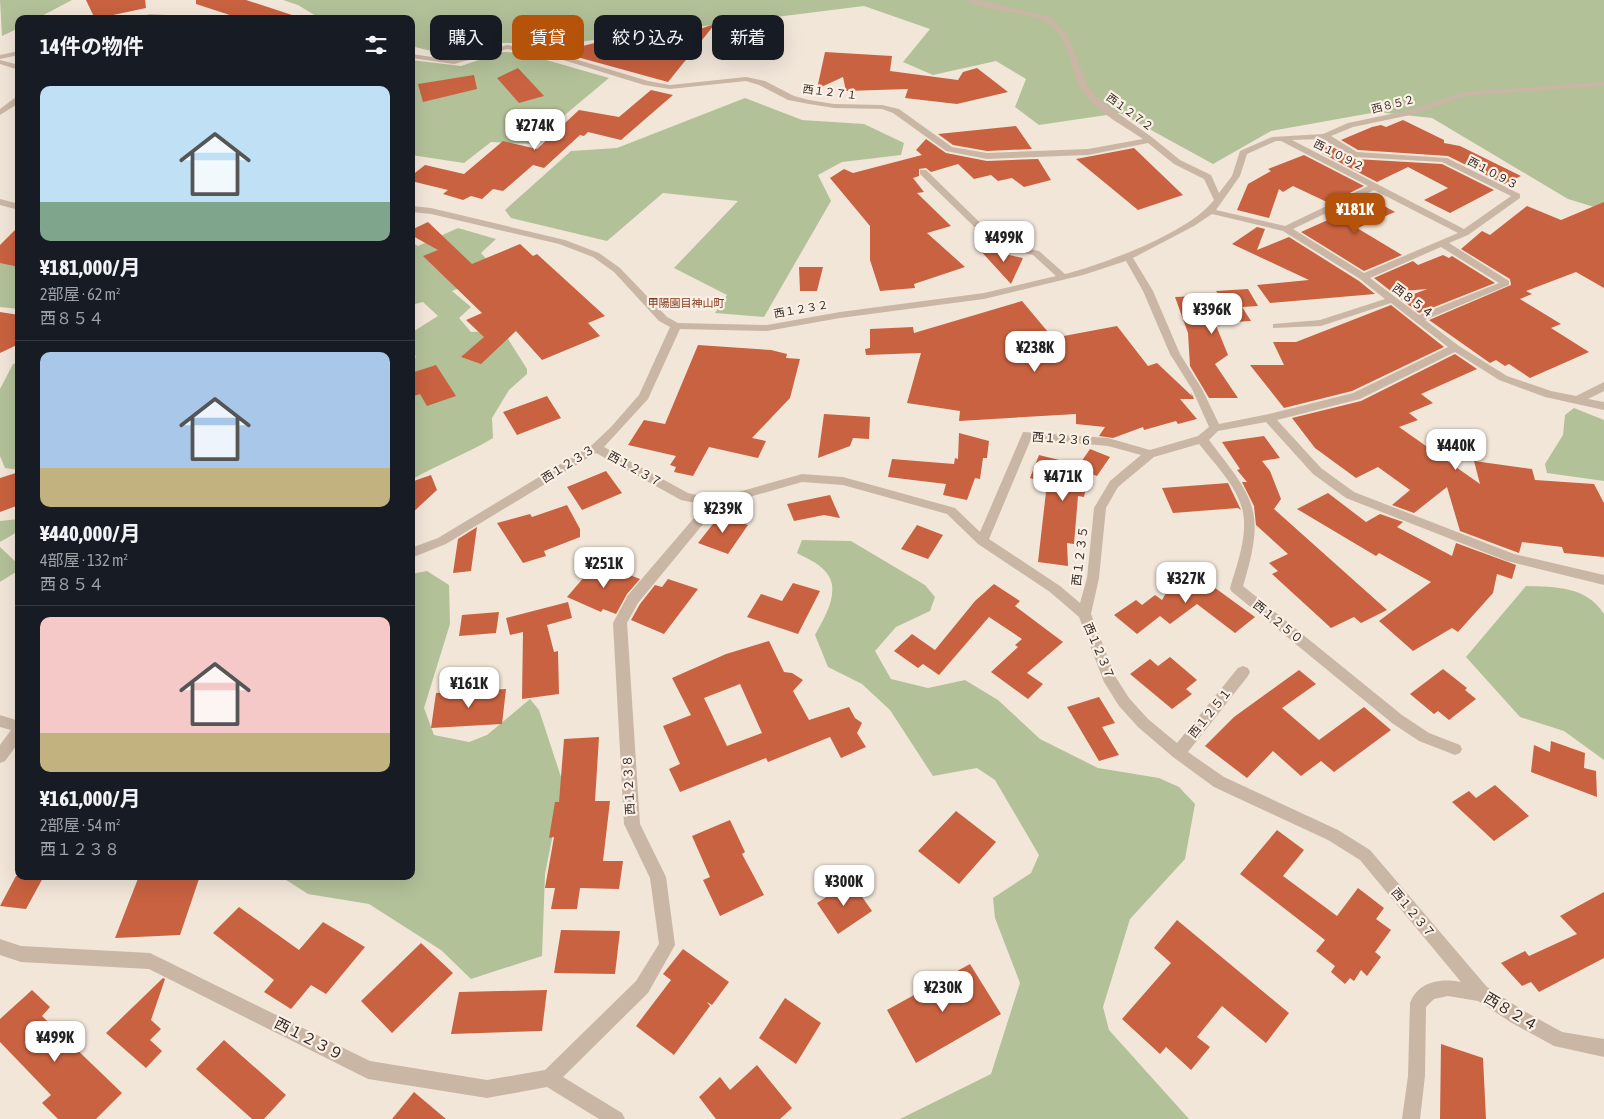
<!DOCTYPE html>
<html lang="ja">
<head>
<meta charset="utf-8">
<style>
	:root { --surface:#171b24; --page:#242831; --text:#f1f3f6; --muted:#9ea1a6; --line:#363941; --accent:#b45309 }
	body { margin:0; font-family:"Asap Condensed","Noto Sans JP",sans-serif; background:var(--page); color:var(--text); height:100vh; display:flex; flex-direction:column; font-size:19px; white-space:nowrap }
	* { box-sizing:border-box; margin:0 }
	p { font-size:16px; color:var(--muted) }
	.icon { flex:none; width:28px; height:28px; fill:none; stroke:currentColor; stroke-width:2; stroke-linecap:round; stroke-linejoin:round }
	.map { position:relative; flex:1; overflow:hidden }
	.side { position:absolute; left:15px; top:15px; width:400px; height:865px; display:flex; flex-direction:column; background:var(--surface); border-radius:10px; box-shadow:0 5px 20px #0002 }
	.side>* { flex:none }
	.banner { position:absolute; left:430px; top:15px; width:475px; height:45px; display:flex; gap:10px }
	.price { position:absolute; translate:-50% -42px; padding:0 11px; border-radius:10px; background:#fff; color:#222; font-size:16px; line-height:32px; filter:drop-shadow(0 1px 2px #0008) }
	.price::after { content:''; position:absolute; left:50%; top:30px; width:15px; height:11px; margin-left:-8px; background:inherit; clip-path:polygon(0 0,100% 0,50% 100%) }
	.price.active { background:var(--accent); color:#fff }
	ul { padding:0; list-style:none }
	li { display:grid; align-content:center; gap:10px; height:265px; padding:0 25px }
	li+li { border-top:1px solid var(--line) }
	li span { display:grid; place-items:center; height:155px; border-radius:10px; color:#555 }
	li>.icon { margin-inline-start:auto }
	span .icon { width:90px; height:90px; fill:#fffc; stroke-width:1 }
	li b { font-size:21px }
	h2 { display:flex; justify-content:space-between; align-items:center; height:60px; padding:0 25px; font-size:21px }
	.tag { padding:0 18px; border-radius:10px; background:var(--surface); box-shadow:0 5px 20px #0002; font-size:18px; line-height:45px }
	.tag.active { background:var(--accent); color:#fff }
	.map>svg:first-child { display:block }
	.green { fill:#b3c199 }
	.building { fill:#c96240; fill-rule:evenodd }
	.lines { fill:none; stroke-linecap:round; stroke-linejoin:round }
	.minor { fill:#cab6a5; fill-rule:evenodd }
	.labels { text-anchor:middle; stroke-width:4.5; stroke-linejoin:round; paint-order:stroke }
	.far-street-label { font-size:11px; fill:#352b26; stroke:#faf0e5 }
	.far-neighbourhood-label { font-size:11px; fill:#86371d; stroke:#faf0e5 }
	.street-label { font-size:12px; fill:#352b26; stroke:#faf0e5 }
	.near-street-label { font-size:15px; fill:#352b26; stroke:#faf0e5 }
</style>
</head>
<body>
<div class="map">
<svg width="1604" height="1119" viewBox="0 0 1604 1119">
	<rect width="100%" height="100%" fill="#f2e6d9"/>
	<path class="green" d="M0,0H72L36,19H19V28L2,36Z
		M283,0H1604V210L1568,199L1432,118L1377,112L1271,131L1213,164L1120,113L1039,125L1015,107L1026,79L996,61L933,75L903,62L930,29L864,6L570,43H501L443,54L411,46V19H321L298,5Z
		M503,52L522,53L609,78L530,144L491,142L464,163L411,155V60L461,66Z
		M745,98L802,120L864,124L904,143L901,155L842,162L818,175L831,201L764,317L715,313L727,295L674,268L738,201L663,193L607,241L511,218L505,210L571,151L617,148Z
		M458,228L496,239L481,253L498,272L452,291L471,307L459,318L471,332L503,331L527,369V374L509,390L492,418L493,438C467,454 438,464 411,480V360L416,357L411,349V333L438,316L423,302L411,305V242L418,246Z
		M19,257V309L0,307V260Z
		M19,362V470L5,468L0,456V389L13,364Z
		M1574,408L1604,420V481L1547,473L1545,464L1563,435L1565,415Z
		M19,519V531L0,542V521Z
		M802,540L851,541L925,585L935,597L930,611L896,627L875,651L891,679L928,688L965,680L998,700L1040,739L1098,768L1159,778L1179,787L1195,804L1185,859L1130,919L1103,1007L1109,1030L1189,1119H900L991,1074L1020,983L995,918L993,898L1031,873L1039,855L995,780L977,768L933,776L890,710L862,684L828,667L815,635C825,617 843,588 824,570C818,563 806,558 797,553Z
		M0,547L19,565V570L0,582Z
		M427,571L449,585L450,624L424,708L434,735L469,742L487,735L530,699L539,710L563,783L545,874L542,956L471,979L441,950L369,904L308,894L280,876H411V574Z
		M1526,586C1556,587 1586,586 1604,614V760L1564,731L1520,717L1466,657Z"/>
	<path class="building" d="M86,0H145L146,8L113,15L115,19H95Z
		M196,0H246L292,15V19H242L196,4Z
		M677,24L690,32L715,24L668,82L559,52L666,25L669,26Z
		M825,52L892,56L890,71L958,80L963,72L977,68L1008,92L957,104L905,98L908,89L846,91L843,77L817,89Z
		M518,68L544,96L519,103L497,78Z
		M474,75L477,89L423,102L418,84Z
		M651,90L673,95L621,140L588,132L584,136L580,135L544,168L533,165L503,191L493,189L482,199L471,196L463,200L443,194L448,190L411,181V176L425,165L464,174L503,141L537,149L579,110L619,117Z
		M1403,120L1444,140V143L1460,146L1521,176L1504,184L1448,156L1358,150L1341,140L1372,127L1381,125L1386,127Z
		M1016,126L1032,149L987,151L953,145L938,134Z
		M926,139L946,153L987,161L1038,159L1051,180L1024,187L1012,178L998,181L991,175L974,179L958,164L931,172L926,168L919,169V176L913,178L924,192L917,193L951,226L927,233L965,267L914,284L915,288L880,291L870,260V226L830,178L844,169L853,173L922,155L916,150Z
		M1329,145L1355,159L1442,164L1494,190L1450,213L1424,200L1448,188L1408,167L1377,182L1316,150Z
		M1134,148L1183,195L1138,210L1076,159Z
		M1304,155L1364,186L1329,203L1293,186L1283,192L1279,189L1269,218L1237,210L1248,184L1271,171L1268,169Z
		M1366,196L1395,212L1357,228L1402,255L1364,271L1301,232L1330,219L1328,218L1346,210L1341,208Z
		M1604,202V288L1576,272L1526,291L1532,294L1520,299L1561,324L1551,328L1589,352L1530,378L1509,364L1505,366L1496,360L1490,363L1429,320L1511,285L1510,279L1461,249L1482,231L1490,235L1527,206L1561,220Z
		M428,222L472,264L520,244L533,256L537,254L605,316L588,323L600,336L542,360L516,331L481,364L461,357L484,337L466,320L482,313L423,256L438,250L411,235V230Z
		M19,226V267L0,263V245Z
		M1257,227L1265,229L1257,250L1289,237L1359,281L1375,294L1270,303L1257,285L1309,280L1232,244Z
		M978,248L1023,258L1011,284Z
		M1443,255L1449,258L1452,256L1495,283L1419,313L1401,299L1427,289L1392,292L1374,278L1413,261L1418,265Z
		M799,267H823L817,291H800Z
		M1248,289L1258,306L1242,307L1251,321L1215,323L1228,355L1215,364L1238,398H1209L1190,366L1188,333L1175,297L1219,295L1216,291Z
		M1022,301L1053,338L1117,326L1148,366L1157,363L1192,396L1191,392L1194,399H1180L1197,419L1178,424L1176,421L1144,430L1143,427L1113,438L1099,436L1105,427L1076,424V414L959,421L960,411L907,403L921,353L866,355L865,349L870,348V329L913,327L914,333Z
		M1391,305L1444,347L1352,391L1284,408L1250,365H1284L1273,342H1296Z
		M0,312L19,315V344L0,353Z
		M698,345L771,350L787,354L786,358L800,359L790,398L752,438L766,441L758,458L709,447L693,476L674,472L676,467L670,465L676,456L628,445L644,420L665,424Z
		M1455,354L1477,369L1421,394L1433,403L1409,413L1418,420L1399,427L1480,484L1474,461L1532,469L1535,480L1594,484L1604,503V557L1564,553L1562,547L1522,542L1519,553L1460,531L1447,487L1414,513L1392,505L1410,490L1378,467L1356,478L1315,448L1292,418L1361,401Z
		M436,365L456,396L427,406L420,394L411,397V373Z
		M547,396L561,418L517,435L503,412Z
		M824,414L870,417L869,439L853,438L850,446L818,458Z
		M959,433L989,441L987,458H983L980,479L975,478L967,500L943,495L946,484L888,477L892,459L954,464L955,458L958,459Z
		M1264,436L1280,458L1262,461L1270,471L1281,499L1274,509L1387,610L1361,623L1354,617L1331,628L1272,574L1278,571L1269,563L1288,554L1256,525L1254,506L1242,482H1247L1237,470L1240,469L1222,442Z
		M1090,449L1110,457L1097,476L1089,473L1084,497L1078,496L1074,544L1067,543L1068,566L1038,562L1047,483L1030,478L1039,455L1079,465Z
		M606,471L622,493L582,510L567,487Z
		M19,472V505L0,512V478Z
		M431,475L437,490L411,514V482Z
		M1228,483L1241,510L1238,508L1173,513L1162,488Z
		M1328,493L1366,522L1380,514L1403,522L1397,527L1452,556L1456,543L1516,565L1512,579L1497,574L1493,593L1458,632L1452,628L1413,651L1379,621L1431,582L1379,553L1376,556L1297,509Z
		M830,495L840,518L824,515L794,521L787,504Z
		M567,505L580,529V537L544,551L546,556L523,563L497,523L530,514L532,517Z
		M720,515L748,525L728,554L698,543Z
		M917,525L943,535L928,559L901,549Z
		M477,527L471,571L453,573L458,539Z
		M597,562L640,579L627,594L616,614L603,609L601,612L567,597Z
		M1182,566L1214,580L1211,585L1255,617L1235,633L1197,604L1170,624L1160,616L1137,634L1114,615L1136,600L1142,605L1155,595L1162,600Z
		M668,579L698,589L664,634L631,620L640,604L655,585L662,587Z
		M793,583L820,591L798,634L747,617L761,594L782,601Z
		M994,584L1020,601L1015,606L1063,642L1027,673L1043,684L1028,699L991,672L1018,647L1015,645L1022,639L989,617L939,675L923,664L918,668L894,651L912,634L935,650L975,601Z
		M568,602L572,618L547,625L554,652L558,651L559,694L522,699L523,632L510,635L506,618Z
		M499,612L496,633L459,636L462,615Z
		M769,641L784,672L792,673L803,680L793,691L809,720L849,707L855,718L862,723L857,733L866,747L841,758L830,737L768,762L766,758L680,792L669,769L680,764L663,726L691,715L672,678L726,654ZM740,684L762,733L727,746L704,698Z
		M1170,657L1197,680L1186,689L1192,694L1172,709L1130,674L1150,659L1158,666Z
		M1443,669L1467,688L1465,690L1476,699L1449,720L1438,711L1434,714L1410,694Z
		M1299,670L1316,684L1282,708L1319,740L1364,707L1391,730L1334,772L1321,761L1301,776L1273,751L1247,778L1205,746L1234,717Z
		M506,689L502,724L431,728L436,693Z
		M1099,697L1115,723L1102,727L1119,755L1099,761L1067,707Z
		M599,737L595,801H610L603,861H623L619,889L580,888L577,909H551L555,888H545L554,837L549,838L555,802H559L564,739Z
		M1551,741L1585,753L1584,768L1596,771L1597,797L1531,772L1534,745L1550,752Z
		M1495,785L1529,816L1494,841L1452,802L1469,791L1476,798Z
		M956,811L996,842L959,884L918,851Z
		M730,820L745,852L742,854L764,895L720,916L703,880L710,877L692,836Z
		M1277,830L1304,850L1283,876L1337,916L1358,888L1384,908L1376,919L1391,930L1375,952L1381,957L1367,976L1361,970L1354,981L1350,978L1345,984L1331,972L1335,966L1316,951L1325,940L1240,874Z
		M16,876H44L26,909L0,906Z
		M139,876H200L180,935L115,938Z
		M851,881L872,911L838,934L817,903Z
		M1604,892V958L1539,992L1531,982L1522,986L1501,963L1525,951L1529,956L1577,934L1560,916Z
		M239,907L299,950L323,922L365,947L326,994L311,985L291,1009L264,992L274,980L213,933Z
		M1177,920L1289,1013L1266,1043L1222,1006L1197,1037L1210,1047L1191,1070L1166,1047L1160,1054L1122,1019L1171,963L1154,948Z
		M561,930L620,931L615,974L554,973Z
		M421,943L453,973L392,1033L361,1001Z
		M683,949L729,982L712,1005L707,1002L710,1006L674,1055L636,1026L671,980L663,974Z
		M970,964L1001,1014L916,1063L887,1010Z
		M163,978L165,979L151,1020L161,1029L150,1040L162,1051L146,1068L106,1033Z
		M32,990L50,1007L42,1016L122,1093L96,1119H58L42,1103L51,1095L0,1042V1019Z
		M547,990L542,1031L451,1034L459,992Z
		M785,998L821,1023L796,1064L759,1038Z
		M224,1040L286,1095L264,1119H252L196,1069Z
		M1441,1044L1483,1058L1486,1119H1440Z
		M757,1065L792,1108L780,1119H716L699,1097L720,1077L730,1090Z
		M414,1092L446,1119H392Z"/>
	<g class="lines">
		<path class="minor" d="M967,0H979L1051,17L1067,35L1088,86L1098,99L1153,138L1180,160L1211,175L1219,193L1232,176L1240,151L1272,137L1323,134L1348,123L1410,110L1464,92L1604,82V86L1465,96L1415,114L1353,127L1331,136L1357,152L1447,158L1520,194V198L1468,235L1449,243L1509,281V285L1425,320L1459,346L1507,376L1551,391L1576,396L1604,382V391L1588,399L1604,402V410L1545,397L1499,380L1455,352L1360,399L1277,420L1321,468L1354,492L1514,554L1604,575V585L1507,561L1346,498L1313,474L1266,422L1218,431L1209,440C1255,500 1266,510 1243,586L1402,715L1429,733L1460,745L1462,749L1460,753L1455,755L1419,741L1392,723L1231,591L1230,588C1237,564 1249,534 1242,508C1235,484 1214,463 1199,444L1154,457L1118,487L1106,508L1099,578L1091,614L1115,676L1129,698L1148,719L1177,743L1238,668L1243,666L1248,668L1250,672L1248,676L1188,752L1224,777L1338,830L1370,850L1487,987L1524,1011L1562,1032L1604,1039V1057L1554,1046L1512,1023L1478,1001L1448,996L1434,999L1426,1007L1425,1076L1420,1119H1402L1408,1076L1410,1003C1418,982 1440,978 1461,982L1360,860L1328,840L1214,787L1173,757L1138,727L1119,706L1104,682L1079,617L1050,592L978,544L947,514L843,485L802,482L718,506L638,603L627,623L640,824L666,877L675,945L648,993L563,1077L622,1113L625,1119H599L547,1087L487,1098L368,1079L149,969L21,962L0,955V939L21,946L150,953L370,1061L487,1080L545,1070L636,981L659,944L650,878L624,824L613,623L628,595L705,505L681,500L596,453L446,544L411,558V548L438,538L592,445L611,427L639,395L670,327L659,321L614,272L593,257L559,244L431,214L411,212V206L431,208L565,240L599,253L620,268L667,317L678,323L767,325L840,312L984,293L1056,276L1033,255L995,247L920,174V170H926L1001,243L1039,251L1065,274C1104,264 1190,232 1214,200L1204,179L1174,164L1148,143L1088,155L987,159L946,151L893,113L882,109L834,108L809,104L788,100L759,85L746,81L670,89L644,85L547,55L507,49L454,64L411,58V54L454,60L507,45L548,51L648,81L670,85L746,77L765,81L794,96L809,100L834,104L882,105L899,109L952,147L987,153L1088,149L1143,139C1121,124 1092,110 1079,85C1070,67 1069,41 1053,27C1033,9 988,14 967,0ZM1322,139L1355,157L1442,162L1511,196L1464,229L1292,140ZM1276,141H1281L1368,186L1285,226L1216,210L1240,176L1247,154ZM1374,190L1458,233L1364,273L1293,229ZM1212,214L1283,231L1360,279L1385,299L1320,320L1273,324V328L1321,326L1391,303L1448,347L1353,393L1269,414L1219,424L1202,389L1180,354L1153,291L1133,258L1194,226ZM1441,247L1499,283L1419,315L1370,278ZM1126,261L1143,291L1170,354L1192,389L1209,427L1198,436L1150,450L1108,438L1023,432L980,532L955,508L843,477L802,474L714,499L688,493L604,447L648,399L680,329L767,331L840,318L984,299L1083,275ZM1031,439L1108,446L1141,455L1110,481L1094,508L1087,578L1080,603L1060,586L989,539Z
			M150,14L202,17L205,19H132Z
			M19,51V55L0,59V55Z
			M0,60L19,65V70L0,64Z
			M16,97H19V103L0,115V109Z
			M0,199L19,204V210L0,205Z
			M0,715L19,721V742L5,761L0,763V745L11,730L0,727Z"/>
	</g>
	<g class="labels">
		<g class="far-street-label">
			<text transform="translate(830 92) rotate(7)" y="4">西１２７１</text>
			<text transform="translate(1393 104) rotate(-14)" y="4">西８５２</text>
			<text transform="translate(1130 112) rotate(36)" y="4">西１２７２</text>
			<text transform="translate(1339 155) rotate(27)" y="4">西１０９２</text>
			<text transform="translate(1493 173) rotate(28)" y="4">西１０９３</text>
			<text transform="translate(801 309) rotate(-10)" y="4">西１２３２</text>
		</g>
		<g class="far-neighbourhood-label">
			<text x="686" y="307">甲陽園目神山町</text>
		</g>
		<g class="street-label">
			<text transform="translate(1413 301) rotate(37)" y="4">西８５４</text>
			<text transform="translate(1062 439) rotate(4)" y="4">西１２３６</text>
			<text transform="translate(568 464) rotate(-32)" y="4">西１２３３</text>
			<text transform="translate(635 469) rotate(29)" y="4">西１２３７</text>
			<text transform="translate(1080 556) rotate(-83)" y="4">西１２３５</text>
			<text transform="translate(1278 622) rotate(39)" y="4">西１２５０</text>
			<text transform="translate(1099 651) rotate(67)" y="4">西１２３７</text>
			<text transform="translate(1210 713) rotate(-51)" y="4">西１２５１</text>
			<text transform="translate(629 785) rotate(-93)" y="4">西１２３８</text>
			<text transform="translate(1413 913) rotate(50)" y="4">西１２３７</text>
		</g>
		<g class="near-street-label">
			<text transform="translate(1511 1012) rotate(31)" y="5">西８２４</text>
			<text transform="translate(309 1039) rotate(27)" y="5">西１２３９</text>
		</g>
	</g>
</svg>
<b class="price" style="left:535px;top:151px">¥274K</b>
<b class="price active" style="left:1355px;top:235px">¥181K</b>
<b class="price" style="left:1004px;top:263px">¥499K</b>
<b class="price" style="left:1212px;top:335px">¥396K</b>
<b class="price" style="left:1035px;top:373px">¥238K</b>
<b class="price" style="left:1456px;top:471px">¥440K</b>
<b class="price" style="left:1063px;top:502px">¥471K</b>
<b class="price" style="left:723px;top:534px">¥239K</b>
<b class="price" style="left:604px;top:589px">¥251K</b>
<b class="price" style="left:1186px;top:604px">¥327K</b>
<b class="price" style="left:469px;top:709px">¥161K</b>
<b class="price" style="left:844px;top:907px">¥300K</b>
<b class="price" style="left:943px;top:1013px">¥230K</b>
<b class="price" style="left:55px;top:1063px">¥499K</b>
<div class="banner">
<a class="tag">購入</a>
<a class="tag active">賃貸</a>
<a class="tag">絞り込み</a>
<a class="tag">新着</a>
</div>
<section class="side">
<h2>14件の物件<svg class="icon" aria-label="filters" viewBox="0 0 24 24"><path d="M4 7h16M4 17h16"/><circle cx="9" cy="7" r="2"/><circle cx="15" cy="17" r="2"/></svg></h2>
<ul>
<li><span style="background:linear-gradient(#bfe0f5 75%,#7fa58c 0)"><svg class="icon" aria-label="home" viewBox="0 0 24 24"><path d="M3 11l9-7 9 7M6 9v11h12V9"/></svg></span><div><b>¥181,000/月</b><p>2部屋 · 62 m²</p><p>西８５４</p></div></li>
<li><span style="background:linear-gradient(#a9c7e8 75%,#c2b280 0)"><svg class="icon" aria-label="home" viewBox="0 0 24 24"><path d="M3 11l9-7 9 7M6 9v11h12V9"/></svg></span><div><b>¥440,000/月</b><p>4部屋 · 132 m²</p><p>西８５４</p></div></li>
<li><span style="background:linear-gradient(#f6c9c9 75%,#c2b280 0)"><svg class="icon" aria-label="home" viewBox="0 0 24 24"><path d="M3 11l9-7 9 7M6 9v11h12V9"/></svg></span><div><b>¥161,000/月</b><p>2部屋 · 54 m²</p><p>西１２３８</p></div></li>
</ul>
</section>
</div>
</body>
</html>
